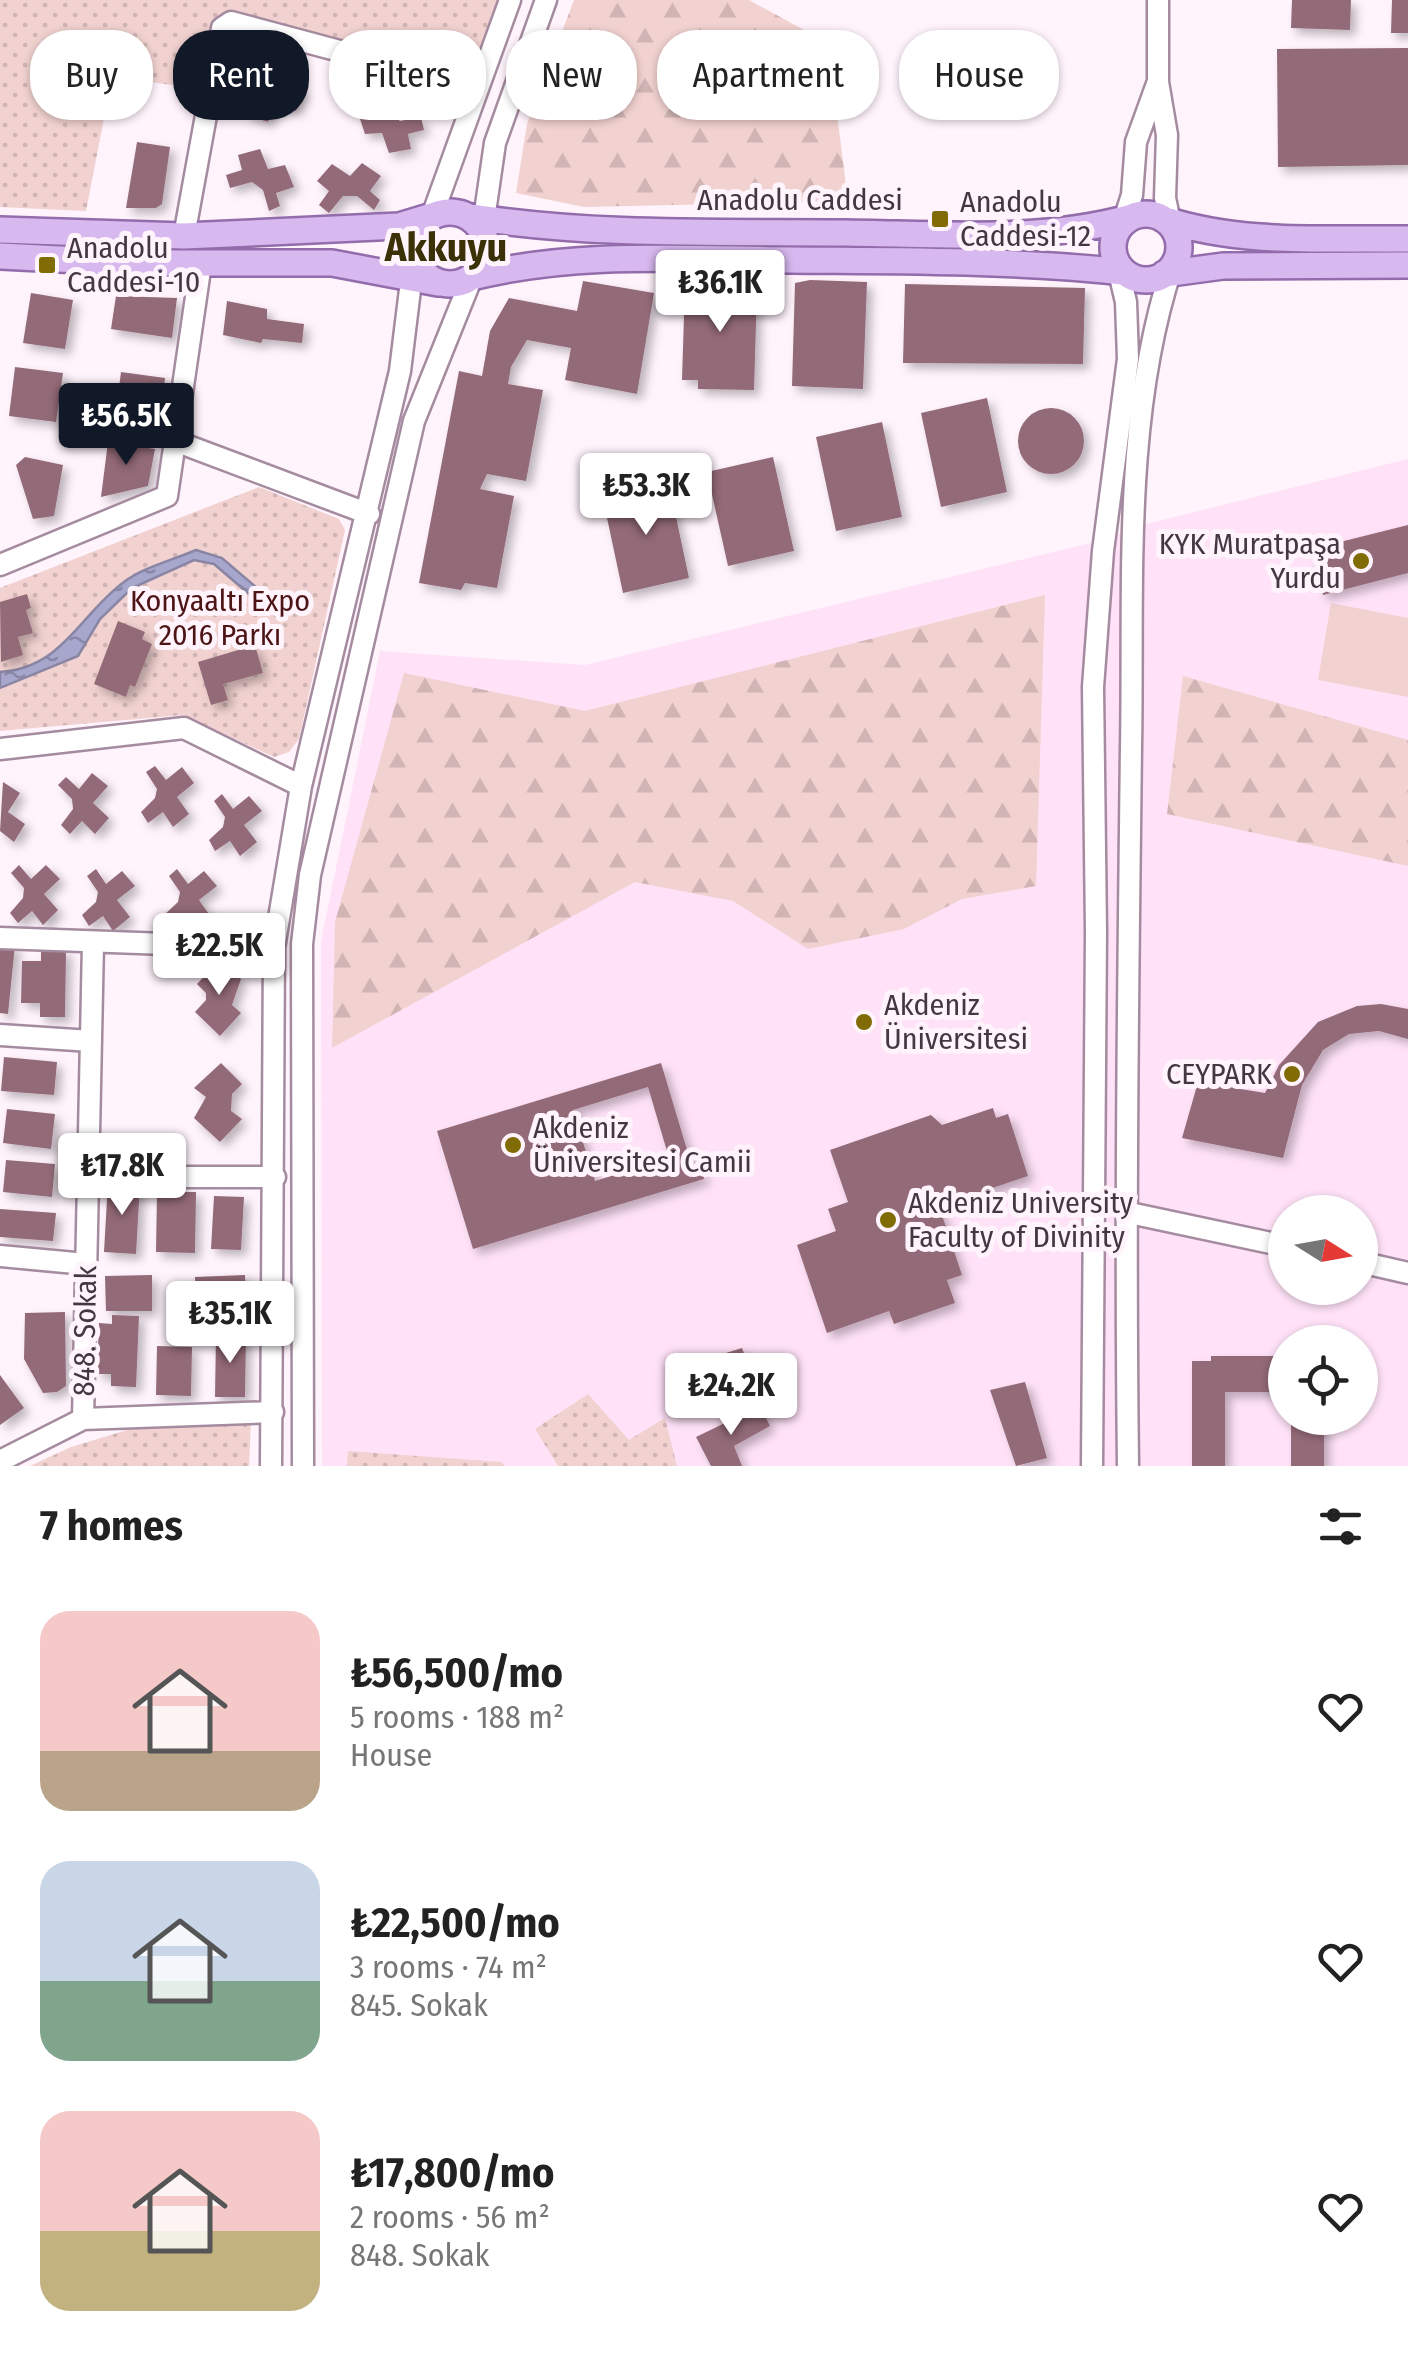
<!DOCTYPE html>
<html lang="en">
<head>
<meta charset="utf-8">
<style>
	:root { --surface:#fff; --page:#f2f2f2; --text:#222; --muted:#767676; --accent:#111827 }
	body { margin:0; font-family:"Fira Sans Condensed",sans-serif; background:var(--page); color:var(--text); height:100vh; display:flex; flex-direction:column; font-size:38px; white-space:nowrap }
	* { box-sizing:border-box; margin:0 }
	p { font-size:32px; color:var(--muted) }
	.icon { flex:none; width:55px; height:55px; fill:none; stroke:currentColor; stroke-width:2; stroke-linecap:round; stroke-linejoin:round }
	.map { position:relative; height:1466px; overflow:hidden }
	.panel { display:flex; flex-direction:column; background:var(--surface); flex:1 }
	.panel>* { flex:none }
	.hud { position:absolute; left:30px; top:30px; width:1350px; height:90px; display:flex; gap:20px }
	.needle { width:65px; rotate:101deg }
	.fabs { position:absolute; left:1268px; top:1195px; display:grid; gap:20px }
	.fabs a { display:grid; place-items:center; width:110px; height:110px; border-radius:50%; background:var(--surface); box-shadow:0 2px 8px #0004; font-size:50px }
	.price { position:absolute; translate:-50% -85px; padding:0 22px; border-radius:10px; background:#fff; color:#222; font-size:32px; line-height:65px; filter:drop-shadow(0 2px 5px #0008) }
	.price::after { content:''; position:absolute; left:50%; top:60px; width:30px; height:22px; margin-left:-15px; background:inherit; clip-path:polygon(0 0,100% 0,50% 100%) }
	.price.selected { background:var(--accent); color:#fff }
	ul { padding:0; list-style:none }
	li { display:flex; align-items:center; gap:30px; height:250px; padding:0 40px }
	li span { display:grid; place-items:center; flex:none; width:280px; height:200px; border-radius:30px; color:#555 }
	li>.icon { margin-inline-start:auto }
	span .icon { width:120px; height:120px; fill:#fffc; stroke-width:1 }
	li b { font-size:42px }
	h2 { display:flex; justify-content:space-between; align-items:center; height:120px; padding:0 40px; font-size:42px }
	.chip { padding:0 35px; border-radius:40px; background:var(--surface); box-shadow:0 2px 8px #0004; font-size:35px; line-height:90px }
	.chip.selected { background:var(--accent); color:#fff }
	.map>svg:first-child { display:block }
	.built { fill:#ffe2f8; fill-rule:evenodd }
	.green { fill:url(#green-dots) }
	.forest { fill:url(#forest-firs) }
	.pitch { fill:#f1d2d0 }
	.water { fill:url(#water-ripples); stroke:#8985a3; stroke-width:2.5 }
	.building { fill:#936a77; fill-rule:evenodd; filter:url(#shadow) }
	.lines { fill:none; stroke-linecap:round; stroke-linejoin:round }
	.minor-casing { stroke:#a58b9f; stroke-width:25 }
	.major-casing { stroke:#936dab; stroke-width:30 }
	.minor { stroke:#fff; stroke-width:20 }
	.major { stroke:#d8b9ef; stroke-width:25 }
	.poi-dot { fill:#806b05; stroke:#fff3fc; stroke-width:4 }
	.labels { text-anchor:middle; stroke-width:10; stroke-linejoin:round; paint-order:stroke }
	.street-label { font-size:30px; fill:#433841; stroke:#fff3fc }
	.poi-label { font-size:30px; fill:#433841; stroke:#fff3fc; text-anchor:start }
	.park-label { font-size:30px; fill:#4d1416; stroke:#fff3fc }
	.district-label { font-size:40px; font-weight:bold; fill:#3b3106; stroke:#fff3fc }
</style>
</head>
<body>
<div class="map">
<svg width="1408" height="1466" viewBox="0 0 1408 1466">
	<defs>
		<pattern id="green-dots" width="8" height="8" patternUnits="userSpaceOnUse" patternTransform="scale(2.5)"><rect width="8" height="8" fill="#f1d2d0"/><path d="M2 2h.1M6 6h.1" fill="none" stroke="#d0b5b4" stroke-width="1.8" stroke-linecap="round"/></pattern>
		<pattern id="forest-firs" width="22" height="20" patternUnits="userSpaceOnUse" patternTransform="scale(2.5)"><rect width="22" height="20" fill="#f1d2d0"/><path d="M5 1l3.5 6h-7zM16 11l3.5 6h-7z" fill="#d0b5b4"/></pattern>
		<pattern id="water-ripples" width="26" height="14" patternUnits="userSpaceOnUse" patternTransform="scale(2.5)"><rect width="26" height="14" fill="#a7a6cd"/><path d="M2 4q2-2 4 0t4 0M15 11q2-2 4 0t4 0" fill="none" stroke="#8a88a8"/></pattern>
		<filter id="shadow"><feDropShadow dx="5.5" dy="5.5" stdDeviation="5" flood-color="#0004"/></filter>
	</defs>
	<rect width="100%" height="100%" fill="#fff3fc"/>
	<path class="built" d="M1408,459V1466H322L321,942L380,651L585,665L1091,543L1150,523ZM1285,1212H1360V1288H1285ZM1285,1342H1360V1418H1285Z"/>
	<path class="green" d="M0,0H510L478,88L231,22L211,90L112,77L86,211L0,207Z
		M259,487L339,519L345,530L299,739L289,752L274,757L183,715L0,731V588Z
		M588,1394L629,1440L665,1418L677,1466H558L535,1429Z
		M251,1421L249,1466H30L71,1447L147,1424Z
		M348,1451L502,1462L504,1466H347Z"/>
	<path class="forest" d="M574,0H749L828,43L848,201L584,207L516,193L527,124Z
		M1045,595L1036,886L962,899L904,929L808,949L733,901L635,882L332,1048L335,922L404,673L585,711Z
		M1183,676L1408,740V866L1167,814Z"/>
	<path class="pitch" d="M1331,603L1408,618V697L1318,680Z"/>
	<path class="water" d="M196,550L222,558L263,593L256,600L214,564L194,560L132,588L100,619L78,656L0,688V672C63,668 80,614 124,582C144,567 173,560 196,550Z"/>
	<path class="building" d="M1292,0H1351L1350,30L1291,28Z
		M1392,0H1408V33H1391Z
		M1408,48V165L1278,167L1277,49Z
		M283,64L296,68L290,85L305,90L296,111L275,106L268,122L246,115L251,97L239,93L241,81L262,89L275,85Z
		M384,90L389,112L400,121L421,117L424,130L408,134L411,149L389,153L382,133L365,134L358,113L376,108L373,95Z
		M137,142L170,147L162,204L156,208H126Z
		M260,149L268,169L285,165L294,187L276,193L280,206L269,211L263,190L252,182L230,188L226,175L242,170L238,155Z
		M362,163L381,176L370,191L380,200L374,210L357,196H343L329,213L319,205L329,191L317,181L332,164L350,176Z
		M702,277L736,278V289L757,290L754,390L698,389V380H682L685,284H702Z
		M810,280L867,282L863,389L792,386L795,283Z
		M583,281L654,293L637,394L565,380L571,348L527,340L511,367L508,384L543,390L526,481L487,474L480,489L514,496L497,588L465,583L461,590L419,583L459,371L482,376L490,331L509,298L577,311Z
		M905,284L1085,288L1083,364L903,363Z
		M31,293L73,300L65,349L23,343Z
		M116,296L177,298L172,338L111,329Z
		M227,301L267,309V319L304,324L302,343L263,339L261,343L223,335Z
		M15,367L63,373L56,422L9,416Z
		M121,372L165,378L160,425L115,419Z
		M987,398L1007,492L941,507L921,413Z
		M1018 441a33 33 0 1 1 66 0a33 33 0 1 1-66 0Z
		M882,422L902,517L836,531L816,437Z
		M108,442L155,449L148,486L101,497Z
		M25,457L63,465L54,516L33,519L16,465Z
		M773,457L794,551L728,566L707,472Z
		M669,484L689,578L623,593L603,499Z
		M1408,525V573L1323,595L1312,549Z
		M27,594L31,608L26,610L33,633L18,637L23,655L1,662L0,602Z
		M118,621L145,632L142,639L152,644L135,687L130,685L126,697L94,684Z
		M255,645L263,673L223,684L228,700L211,705L198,662Z
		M155,766L166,780L182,767L194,783L177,797L189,814L173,827L163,812L148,823L141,812L155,798L157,789L146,772Z
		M92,773L108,786L93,803L109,818L95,834L82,821L70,834L61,825L73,809L72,799L58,785L66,777L79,789Z
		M3,782L20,793L8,812L25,824L14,842L0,831Z
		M222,794L233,809L249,796L262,811L244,825L257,842L240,856L230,841L215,851L209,840L223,827L225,817L214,801Z
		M19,865L31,879L46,865L60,879L44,894L58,910L43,925L32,911L18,923L10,913L23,898L24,888L11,873Z
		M96,869L106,884L122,871L135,886L117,900L130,917L113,931L103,916L89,926L82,915L96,902L98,892L87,876Z
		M177,869L188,884L204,871L217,886L199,900L211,917L195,930L185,915L170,926L164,915L178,902L180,892L169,876Z
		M0,943L15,945L8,1014L0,1013Z
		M41,950H66L65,1017H40V1003H21L22,961H41Z
		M220,960L241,979L232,1005L241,1013L220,1036L195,1012L206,1000V993L197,984Z
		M1381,1004L1408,1009V1039L1379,1031L1349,1034L1323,1050L1302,1085L1283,1158L1182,1138L1198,1082L1265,1093L1279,1065L1318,1022L1357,1006Z
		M4,1057L57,1062L54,1095L1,1091Z
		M221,1063L242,1084L232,1094L231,1111L242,1119L220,1142L194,1118L206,1097L194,1088Z
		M661,1063L694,1173L703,1170L704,1179L473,1249L437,1131ZM648,1087L669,1158L595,1181L573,1110Z
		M993,1108L996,1118L1008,1114L1028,1176L939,1206L962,1275L947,1280L955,1303L894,1324L889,1311L827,1333L797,1245L836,1231L828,1209L848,1202L830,1150L931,1115L942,1125Z
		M7,1109L55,1114L51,1149L3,1143Z
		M6,1160L55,1164L52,1197L3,1192Z
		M108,1182L140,1184L136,1254L104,1252Z
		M157,1192H196L195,1253L156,1252Z
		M214,1196L244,1197L241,1250L211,1249Z
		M0,1209L56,1213L53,1241L0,1237Z
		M152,1275V1311H106L105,1276Z
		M245,1275L246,1313L196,1315L195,1277Z
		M65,1312L66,1386L57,1392L43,1393L24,1359L25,1313Z
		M112,1315L139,1316L136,1387L111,1386V1374H97L99,1323L112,1324Z
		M216,1336H246L245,1397H215Z
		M157,1346L192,1347L191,1396L156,1395Z
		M742,1348L751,1372L743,1373L745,1380L735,1384L729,1378L732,1385L709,1392L700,1361Z
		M1211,1356H1285V1392H1225V1466H1192V1361H1211Z
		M0,1375L24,1408L0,1425Z
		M1025,1382L1047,1458L1016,1466L990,1390Z
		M760,1406L770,1426L734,1446L742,1466H711L696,1437Z
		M1291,1418H1324V1466H1291Z"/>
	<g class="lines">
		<g class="minor-casing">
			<path id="minor" d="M1158,0V82L1167,135L1165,198L1171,226
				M432,216L510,0
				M1123,223L1132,195L1136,142L1157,84
				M482,233L495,143L546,0
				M184,236L222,28L231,22L478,88
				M175,441L369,514
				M0,565L167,496L201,263
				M0,749L184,728L301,786
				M0,938L274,948
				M0,1035L91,1041
				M89,1177H275
				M1125,1212L1285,1246
				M0,1256L86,1264
				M1360,1262L1408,1273
				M83,1419L93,943
				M0,1461L83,1419L273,1412
				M271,1466L274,948L301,786L400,371L414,257
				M303,1466L302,944L310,875L414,421L472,277
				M1092,1466L1096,932L1093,687L1103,551L1128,359L1126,302L1117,264
				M1128,1466C1125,1226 1128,987 1131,747C1134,590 1122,418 1172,267"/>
		</g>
		<g class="major-casing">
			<path id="major" d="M414 248a36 36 0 1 1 72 0a36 36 0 1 1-72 0Z
				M1113 247a33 33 0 1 1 66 0a33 33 0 1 1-66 0Z
				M466,216C592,236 718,232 845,233C939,234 1040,243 1132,217
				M1163,219C1241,245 1326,238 1408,239
				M0,230L184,236L399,226L432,216
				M0,256L137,263H332L438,283
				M1164,274L1223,266L1408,265
				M472,277C575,251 685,259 790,260C902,261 1013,260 1124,272"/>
		</g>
		<use href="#minor" class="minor"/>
		<use href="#major" class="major"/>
	</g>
	<g class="poi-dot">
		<rect x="930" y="209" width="20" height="20" rx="5"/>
		<rect x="37" y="255" width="20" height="20" rx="5"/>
		<circle cx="1361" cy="561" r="10"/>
		<circle cx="864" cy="1022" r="10"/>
		<circle cx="1292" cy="1074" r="10"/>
		<circle cx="513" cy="1145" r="10"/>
		<circle cx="888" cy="1220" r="10"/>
	</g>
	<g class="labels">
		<g class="street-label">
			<text x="800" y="210">Anadolu Caddesi</text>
			<text transform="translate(85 1331) rotate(-89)" y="10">848. Sokak</text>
		</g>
		<g class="poi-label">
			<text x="960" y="212">Anadolu<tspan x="960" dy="34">Caddesi-12</tspan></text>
			<text x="67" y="258">Anadolu<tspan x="67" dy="34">Caddesi-10</tspan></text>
			<text x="1341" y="554" text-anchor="end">KYK Muratpaşa<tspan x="1341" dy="34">Yurdu</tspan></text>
			<text x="884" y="1015">Akdeniz<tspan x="884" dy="34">Üniversitesi</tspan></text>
			<text x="1272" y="1084" text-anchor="end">CEYPARK</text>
			<text x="533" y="1138">Akdeniz<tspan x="533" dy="34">Üniversitesi Camii</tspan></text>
			<text x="908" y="1213">Akdeniz University<tspan x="908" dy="34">Faculty of Divinity</tspan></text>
		</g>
		<g class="park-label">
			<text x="220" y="611">Konyaaltı Expo<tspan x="220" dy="34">2016 Parkı</tspan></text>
		</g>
		<g class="district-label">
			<text x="446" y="261">Akkuyu</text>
		</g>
	</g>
</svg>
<div class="fabs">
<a><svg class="needle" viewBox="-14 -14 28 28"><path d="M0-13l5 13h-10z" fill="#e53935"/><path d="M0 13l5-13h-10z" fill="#767676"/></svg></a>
<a><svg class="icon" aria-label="locate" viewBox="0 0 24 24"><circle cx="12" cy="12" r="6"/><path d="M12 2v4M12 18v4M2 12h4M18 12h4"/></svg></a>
</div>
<b class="price" style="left:720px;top:335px">₺36.1K</b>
<b class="price selected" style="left:126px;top:468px">₺56.5K</b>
<b class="price" style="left:646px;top:538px">₺53.3K</b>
<b class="price" style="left:219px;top:998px">₺22.5K</b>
<b class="price" style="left:122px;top:1218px">₺17.8K</b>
<b class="price" style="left:230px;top:1366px">₺35.1K</b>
<b class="price" style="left:731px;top:1438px">₺24.2K</b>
<div class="hud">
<a class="chip">Buy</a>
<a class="chip selected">Rent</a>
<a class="chip">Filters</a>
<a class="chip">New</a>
<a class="chip">Apartment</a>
<a class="chip">House</a>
</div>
</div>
<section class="panel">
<h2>7 homes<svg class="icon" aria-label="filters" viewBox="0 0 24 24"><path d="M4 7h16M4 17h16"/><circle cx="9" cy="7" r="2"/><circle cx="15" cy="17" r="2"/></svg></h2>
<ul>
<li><span style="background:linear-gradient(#f6c9c9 70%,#b9a48a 0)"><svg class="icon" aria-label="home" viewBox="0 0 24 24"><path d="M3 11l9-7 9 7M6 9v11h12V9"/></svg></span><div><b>₺56,500/mo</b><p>5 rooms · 188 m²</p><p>House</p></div><svg class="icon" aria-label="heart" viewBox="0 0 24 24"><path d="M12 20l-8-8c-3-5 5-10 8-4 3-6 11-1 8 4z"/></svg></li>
<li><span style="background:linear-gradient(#c9d6e8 60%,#7fa58c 0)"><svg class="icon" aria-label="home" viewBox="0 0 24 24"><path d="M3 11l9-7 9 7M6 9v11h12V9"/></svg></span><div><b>₺22,500/mo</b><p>3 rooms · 74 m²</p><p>845. Sokak</p></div><svg class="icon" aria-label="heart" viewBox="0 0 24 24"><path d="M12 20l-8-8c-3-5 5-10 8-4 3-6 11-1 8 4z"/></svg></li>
<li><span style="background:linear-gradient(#f6c9c9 60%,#c2b280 0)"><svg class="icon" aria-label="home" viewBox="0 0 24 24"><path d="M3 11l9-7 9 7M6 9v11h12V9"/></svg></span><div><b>₺17,800/mo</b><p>2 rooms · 56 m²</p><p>848. Sokak</p></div><svg class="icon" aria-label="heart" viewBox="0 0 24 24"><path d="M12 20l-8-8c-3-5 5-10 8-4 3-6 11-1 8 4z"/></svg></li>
</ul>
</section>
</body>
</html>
